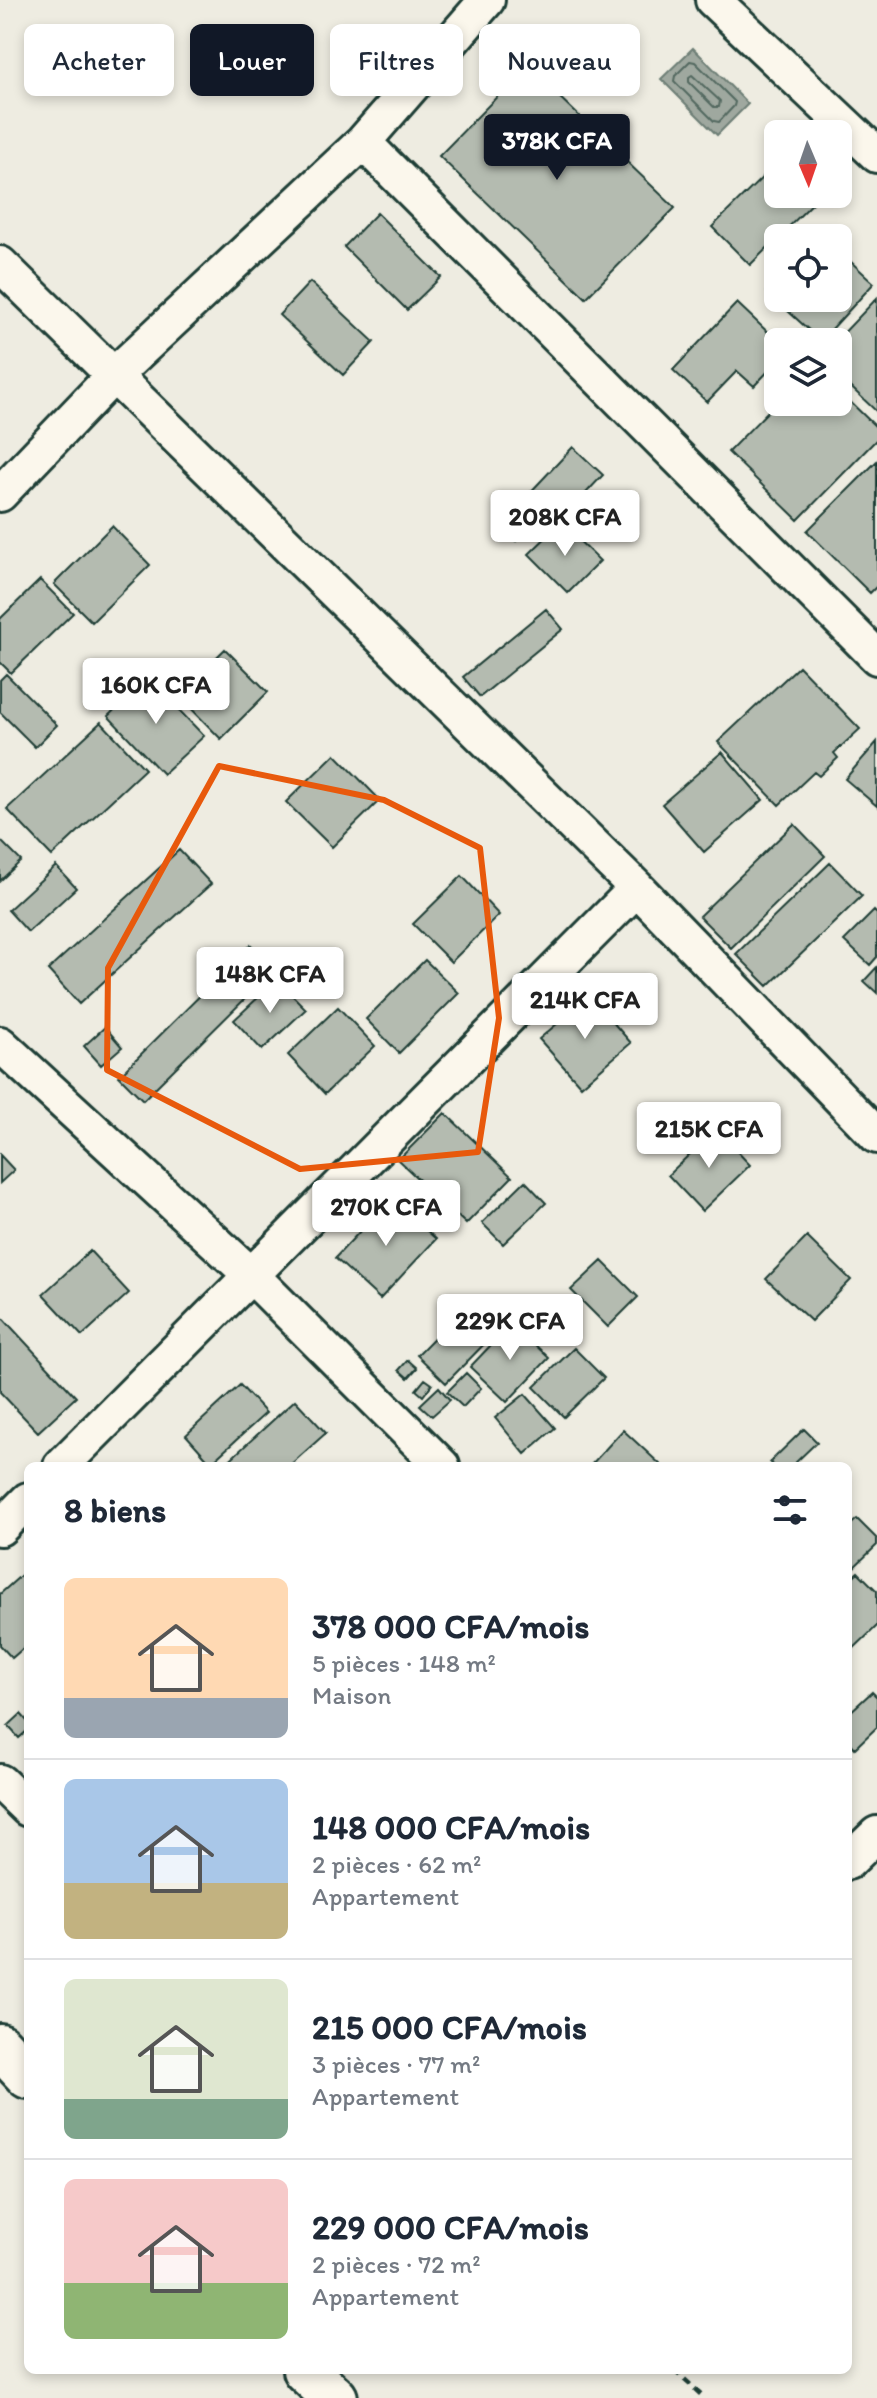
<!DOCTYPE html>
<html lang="fr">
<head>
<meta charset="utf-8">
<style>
	:root { --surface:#fff; --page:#f6f6f7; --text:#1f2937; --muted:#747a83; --line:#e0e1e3; --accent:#111827 }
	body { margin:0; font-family:Itim,sans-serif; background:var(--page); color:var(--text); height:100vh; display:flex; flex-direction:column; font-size:30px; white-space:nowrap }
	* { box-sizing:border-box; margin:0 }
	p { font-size:26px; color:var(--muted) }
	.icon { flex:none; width:44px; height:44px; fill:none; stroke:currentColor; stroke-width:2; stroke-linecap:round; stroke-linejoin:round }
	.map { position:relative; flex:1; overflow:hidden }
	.drawer { position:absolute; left:24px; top:1462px; width:828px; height:912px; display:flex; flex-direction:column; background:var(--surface); border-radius:12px; box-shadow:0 4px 12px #0003 }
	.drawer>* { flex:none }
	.banner { position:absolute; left:24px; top:24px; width:830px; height:72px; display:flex; gap:16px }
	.needle { width:52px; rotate:178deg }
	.tools { position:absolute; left:764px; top:120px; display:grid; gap:16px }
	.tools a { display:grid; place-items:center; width:88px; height:88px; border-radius:12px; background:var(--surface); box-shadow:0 4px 12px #0003; font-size:40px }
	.price { position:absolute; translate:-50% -68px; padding:0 18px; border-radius:8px; background:#fff; color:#222; font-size:26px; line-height:52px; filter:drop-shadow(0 2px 4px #0008) }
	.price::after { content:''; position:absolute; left:50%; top:48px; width:24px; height:18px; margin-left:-12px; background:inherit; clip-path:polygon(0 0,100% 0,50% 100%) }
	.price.selected { background:var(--accent); color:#fff }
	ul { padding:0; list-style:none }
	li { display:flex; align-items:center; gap:24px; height:200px; padding:0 40px }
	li+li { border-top:2px solid var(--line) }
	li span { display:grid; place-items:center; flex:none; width:224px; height:160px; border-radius:12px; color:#555 }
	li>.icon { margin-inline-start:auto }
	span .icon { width:96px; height:96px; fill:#fffc; stroke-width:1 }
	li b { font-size:34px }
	h2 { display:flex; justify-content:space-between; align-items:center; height:96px; padding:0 40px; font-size:34px }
	.tag { padding:0 28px; border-radius:12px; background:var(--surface); box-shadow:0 4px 12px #0003; font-size:28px; line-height:72px }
	.tag.selected { background:var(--accent); color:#fff }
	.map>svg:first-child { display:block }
	.water { fill:#9fa89f; stroke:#6c7d74; stroke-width:2 }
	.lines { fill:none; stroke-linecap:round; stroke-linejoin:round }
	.shore { stroke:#52685f; stroke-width:2 }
	.building { fill:#b4bbb0; stroke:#1f3d34; stroke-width:2 }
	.minor-casing { stroke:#1f3d34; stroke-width:40 }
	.highway-casing { stroke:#1f3d34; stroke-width:50 }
	.path { stroke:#1f3d34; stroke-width:5; stroke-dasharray:8 6; stroke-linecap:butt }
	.minor { stroke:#fbf7ec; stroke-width:34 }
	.highway { stroke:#fbf7ec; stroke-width:44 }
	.marked { fill:none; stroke:#e8590c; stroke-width:6; stroke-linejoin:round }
</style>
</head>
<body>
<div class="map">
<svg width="877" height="2398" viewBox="0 0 877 2398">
	<rect width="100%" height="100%" fill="#eeece1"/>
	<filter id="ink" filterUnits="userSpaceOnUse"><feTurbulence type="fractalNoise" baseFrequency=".0125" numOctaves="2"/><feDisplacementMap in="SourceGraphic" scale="16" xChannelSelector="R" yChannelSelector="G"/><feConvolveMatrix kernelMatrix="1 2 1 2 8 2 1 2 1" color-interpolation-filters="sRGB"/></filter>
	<g filter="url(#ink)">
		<path class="water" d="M693,48L748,104L717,135L661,79Z"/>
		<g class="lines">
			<path class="shore" d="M690,61L695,62L735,102L734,106L719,122L714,121L674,81L675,76Z
				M692,75L720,101L719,107H714L689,82V77Z"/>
		</g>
		<path class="building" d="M527,66L675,208L586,298L439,156Z
			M778,162V194H822L750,265L712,227Z
			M377,213L441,277L407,310L344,247Z
			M838,250L874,283L821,341L767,292L778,281V298H838Z
			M310,282L374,342L343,375L279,315Z
			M877,298V412L838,375V342H835Z
			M737,303L778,342V361L754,386L737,371L707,402L673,370Z
			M838,390L877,428V439L798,520L728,452L778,401L838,402Z
			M573,447L603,475L554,527L524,499Z
			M877,461V586L870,593L807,531Z
			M511,511L529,526L516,541L498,526Z
			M561,523L600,561L568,593L529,554Z
			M112,526L150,565L92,622L54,584Z
			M40,580L73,613L11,673L0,662V619Z
			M546,609L563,629L480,697L463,677Z
			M225,649L268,692L221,739L178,695Z
			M799,666L860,729L834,753L838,758L819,776L814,772L779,805L718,742Z
			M6,674L57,725L35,747L0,712V680Z
			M148,678L204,736L163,774L108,716Z
			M101,722L145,769L52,856L7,809Z
			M877,742V806L845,779Z
			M722,752L763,800L704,852L662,804Z
			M335,754L380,800L332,847L286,802Z
			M794,824L825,856L731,948L699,916Z
			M0,840L21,861L0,881Z
			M179,850L211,884L79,1004L48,970Z
			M830,863L862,896L768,986L736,954Z
			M56,866L76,888L28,932L8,910Z
			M462,876L499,915L451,962L413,924Z
			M874,911L877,914V957L870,965L844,941Z
			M251,945L275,969L143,1100L119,1076Z
			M425,960L459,993L399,1053L366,1019Z
			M877,967V993L864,981Z
			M277,980L306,1009L262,1050L234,1020Z
			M590,996L631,1043L581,1086L539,1039Z
			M338,1007L375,1046L325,1094L288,1055Z
			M105,1027L122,1047L101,1065L84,1046Z
			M445,1113L512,1177L466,1224L398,1160Z
			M716,1129L750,1165L702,1211L668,1175Z
			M0,1155L14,1170L0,1183Z
			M525,1181L546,1203L503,1244L482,1223Z
			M391,1198L436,1239L380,1299L335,1258Z
			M807,1237L851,1280L811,1321L766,1279Z
			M90,1251L129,1293L82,1336L43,1294Z
			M602,1261L638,1297L608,1327L571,1290Z
			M469,1302L498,1330L446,1383L417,1355Z
			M0,1315L76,1397L38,1432L0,1392Z
			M512,1323L549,1358L507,1402L470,1367Z
			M574,1348L604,1378L564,1417L534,1387Z
			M408,1360L417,1368L408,1378L399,1370Z
			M466,1373L481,1388L463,1407L447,1392Z
			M425,1379L432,1384L423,1396L416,1390Z
			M240,1385L266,1413L211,1463L186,1435Z
			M439,1387L450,1400L432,1416L420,1405Z
			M525,1394L555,1428L525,1454L495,1418Z
			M295,1400L326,1433L289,1466H223Z
			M804,1429L817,1442L792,1466H774L770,1462Z
			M623,1430L662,1466H590Z
			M857,1519L877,1539V1545L848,1573V1527Z
			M28,1569V1644L12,1658L0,1645V1594Z
			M858,1572L877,1591V1626L848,1654V1581Z
			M872,1692L877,1697V1727L855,1748L848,1740V1714Z
			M21,1714L28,1722V1730L19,1738L8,1726Z"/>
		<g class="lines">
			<g class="minor-casing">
				<path id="minor" d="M713,0L877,155
					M363,142L877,657
					M0,264L637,888L61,1466
					M0,494L114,375L363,142L487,0
					M637,888L877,1136
					M0,1044L251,1275L442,1466
					M0,1528L28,1500
					M0,1782L28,1809
					M848,1862L877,1834"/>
			</g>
			<g class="highway-casing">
				<path id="highway" d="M0,2046L28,2076
					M305,2370L335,2398"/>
			</g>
			<path class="path" d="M674,2370L705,2398"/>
			<use href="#minor" class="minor"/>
			<use href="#highway" class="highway"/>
		</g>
	</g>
	<path class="marked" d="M219,766L384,800L480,848L499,1018L478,1152L300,1169L107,1070L108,968Z"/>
</svg>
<div class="tools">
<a><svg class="needle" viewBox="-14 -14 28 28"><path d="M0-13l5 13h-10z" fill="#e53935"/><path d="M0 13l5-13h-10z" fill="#747a83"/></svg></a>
<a><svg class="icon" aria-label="locate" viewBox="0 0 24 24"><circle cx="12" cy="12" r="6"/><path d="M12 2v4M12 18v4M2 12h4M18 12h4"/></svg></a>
<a><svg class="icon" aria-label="layers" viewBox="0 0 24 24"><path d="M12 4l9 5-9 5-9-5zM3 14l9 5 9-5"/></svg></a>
</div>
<b class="price selected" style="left:557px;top:182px">378K CFA</b>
<b class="price" style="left:565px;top:558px">208K CFA</b>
<b class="price" style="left:156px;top:726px">160K CFA</b>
<b class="price" style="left:270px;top:1015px">148K CFA</b>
<b class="price" style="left:585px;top:1041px">214K CFA</b>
<b class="price" style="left:709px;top:1170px">215K CFA</b>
<b class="price" style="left:386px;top:1248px">270K CFA</b>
<b class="price" style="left:510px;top:1362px">229K CFA</b>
<div class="banner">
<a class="tag">Acheter</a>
<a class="tag selected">Louer</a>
<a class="tag">Filtres</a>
<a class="tag">Nouveau</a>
</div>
<section class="drawer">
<h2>8 biens<svg class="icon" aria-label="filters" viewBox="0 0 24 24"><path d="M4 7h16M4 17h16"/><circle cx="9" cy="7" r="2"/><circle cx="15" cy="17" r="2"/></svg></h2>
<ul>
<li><span style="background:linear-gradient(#ffd9b3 75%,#9aa5b1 0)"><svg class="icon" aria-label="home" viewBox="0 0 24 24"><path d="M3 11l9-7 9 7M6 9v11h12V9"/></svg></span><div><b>378 000 CFA/mois</b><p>5 pièces · 148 m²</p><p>Maison</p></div></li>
<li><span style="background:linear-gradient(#a9c7e8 65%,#c2b280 0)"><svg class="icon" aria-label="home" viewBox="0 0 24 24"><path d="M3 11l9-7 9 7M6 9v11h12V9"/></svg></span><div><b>148 000 CFA/mois</b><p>2 pièces · 62 m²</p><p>Appartement</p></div></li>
<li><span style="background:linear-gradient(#dfe7d0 75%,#7fa58c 0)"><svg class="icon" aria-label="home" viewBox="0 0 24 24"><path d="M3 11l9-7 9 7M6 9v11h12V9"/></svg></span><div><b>215 000 CFA/mois</b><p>3 pièces · 77 m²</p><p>Appartement</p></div></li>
<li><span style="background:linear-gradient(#f6c9c9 65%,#8fb573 0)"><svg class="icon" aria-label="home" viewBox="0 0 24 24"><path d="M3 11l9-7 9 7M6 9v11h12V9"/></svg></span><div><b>229 000 CFA/mois</b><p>2 pièces · 72 m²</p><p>Appartement</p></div></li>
</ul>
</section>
</div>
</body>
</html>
